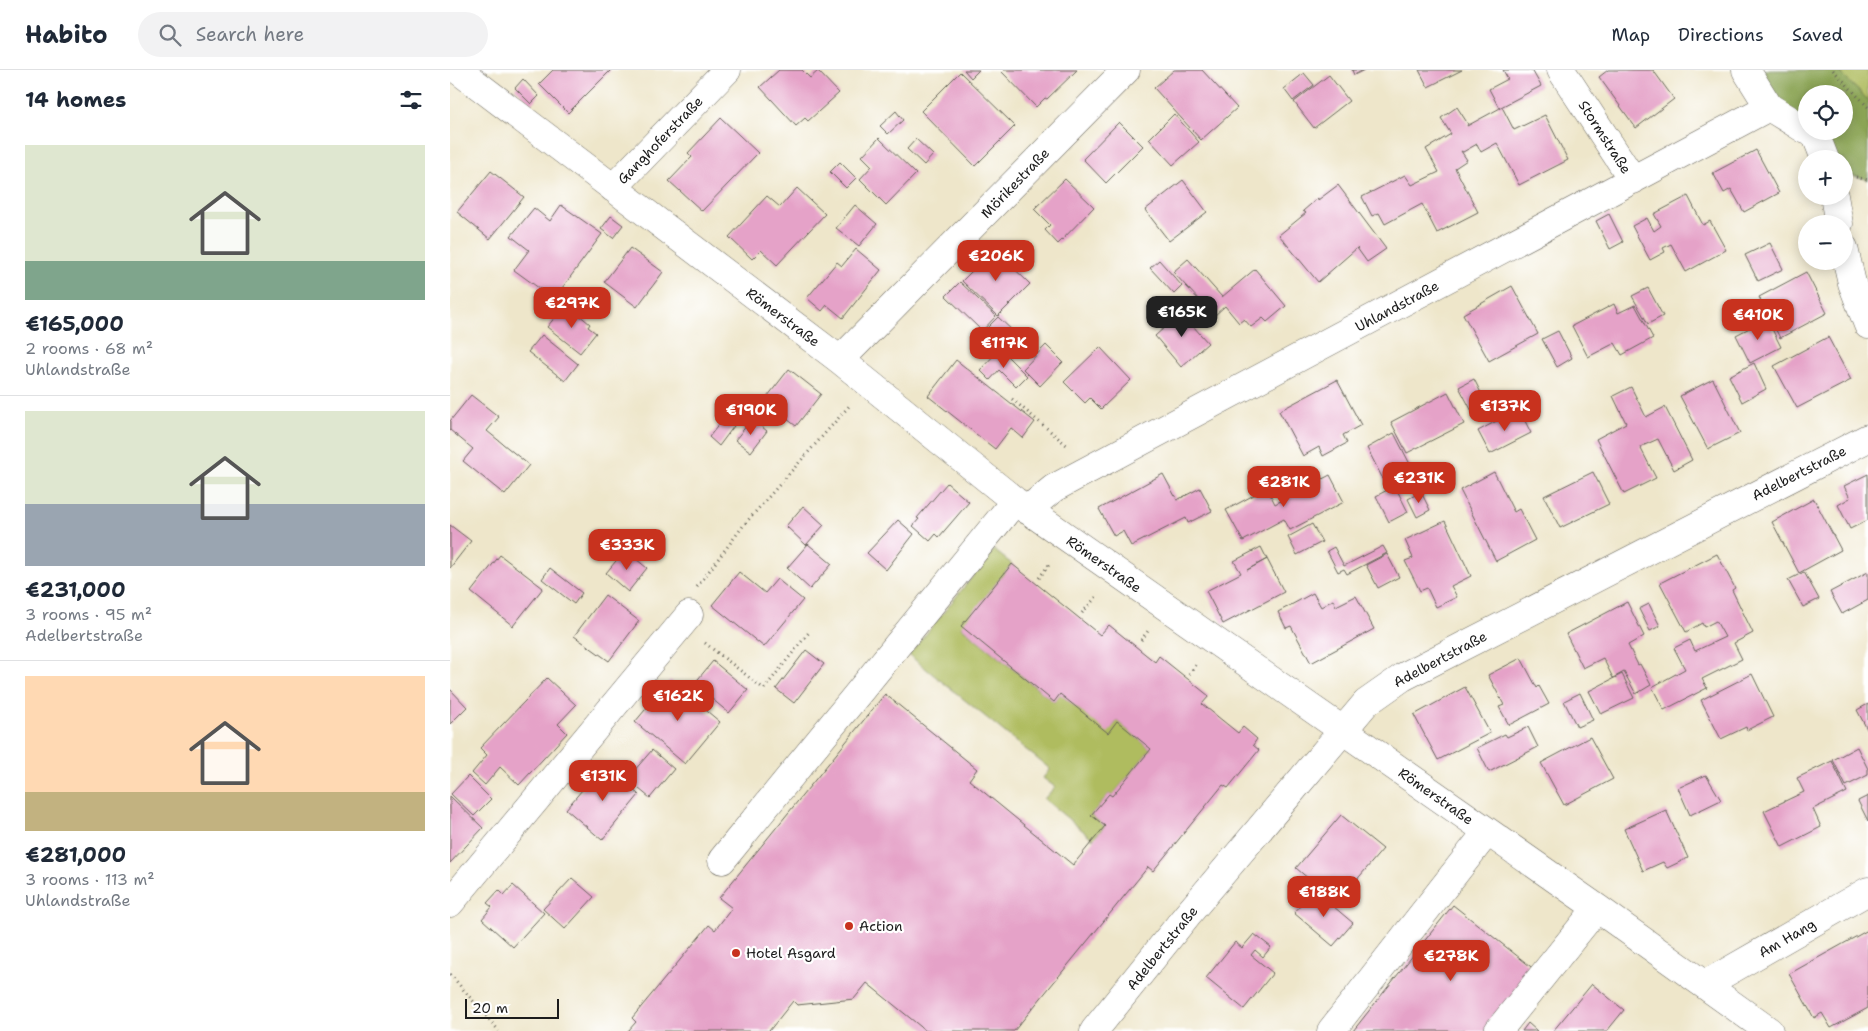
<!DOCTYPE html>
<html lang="en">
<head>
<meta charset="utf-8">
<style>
	:root { --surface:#fff; --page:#f2f2f3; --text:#1f2937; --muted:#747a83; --line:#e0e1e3; --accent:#c8321e }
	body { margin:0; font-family:"Shantell Sans",sans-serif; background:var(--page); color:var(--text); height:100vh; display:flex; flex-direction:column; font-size:19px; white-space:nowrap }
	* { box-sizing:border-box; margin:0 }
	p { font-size:16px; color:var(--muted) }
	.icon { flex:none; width:28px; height:28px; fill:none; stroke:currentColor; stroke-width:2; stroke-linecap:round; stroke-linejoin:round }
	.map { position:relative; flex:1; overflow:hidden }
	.panel { display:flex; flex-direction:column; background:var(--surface); width:450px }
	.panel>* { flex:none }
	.controls { position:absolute; left:1348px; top:15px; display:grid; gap:10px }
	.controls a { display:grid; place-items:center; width:55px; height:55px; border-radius:50%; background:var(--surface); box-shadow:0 2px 12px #0003; font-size:25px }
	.scale { position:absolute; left:15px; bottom:12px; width:94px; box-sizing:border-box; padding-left:5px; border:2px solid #1c1c1c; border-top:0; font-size:14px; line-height:18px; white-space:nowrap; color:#1c1c1c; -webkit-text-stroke:4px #fff; paint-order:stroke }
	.price { position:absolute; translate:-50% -42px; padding:0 11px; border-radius:10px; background:var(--accent); color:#fff; font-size:16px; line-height:32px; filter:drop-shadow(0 1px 2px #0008) }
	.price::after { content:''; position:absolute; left:50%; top:30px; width:15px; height:11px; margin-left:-8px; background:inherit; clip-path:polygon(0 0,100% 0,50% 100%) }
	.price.on { background:#222; color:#fff }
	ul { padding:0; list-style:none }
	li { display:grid; align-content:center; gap:10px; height:265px; padding:0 25px }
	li+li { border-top:1px solid var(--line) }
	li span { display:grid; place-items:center; height:155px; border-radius:0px; color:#555 }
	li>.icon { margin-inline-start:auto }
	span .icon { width:90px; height:90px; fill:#fffc; stroke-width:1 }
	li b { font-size:21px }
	h2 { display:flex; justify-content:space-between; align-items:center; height:60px; padding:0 25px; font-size:21px }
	header { display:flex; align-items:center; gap:30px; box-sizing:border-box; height:70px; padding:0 25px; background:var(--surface); border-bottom:1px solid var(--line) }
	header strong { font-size:24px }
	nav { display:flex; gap:28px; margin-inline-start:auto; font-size:18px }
	.search { width:350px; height:45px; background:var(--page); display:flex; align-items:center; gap:12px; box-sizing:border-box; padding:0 18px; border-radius:28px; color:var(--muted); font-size:19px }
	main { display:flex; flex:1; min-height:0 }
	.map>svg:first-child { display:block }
	.green { fill:#afbc5e; stroke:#666c3d }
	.forest { fill:#8ba455; stroke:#546038 }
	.building { fill:#e5a2c8 }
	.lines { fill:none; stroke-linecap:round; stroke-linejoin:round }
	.minor-casing { stroke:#666359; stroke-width:29 }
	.path { stroke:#666359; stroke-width:3; stroke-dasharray:1 4; stroke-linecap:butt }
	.minor { stroke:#fff; stroke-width:28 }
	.poi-dot { fill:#c8321e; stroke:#fff; stroke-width:2 }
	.labels { text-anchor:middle; stroke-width:4.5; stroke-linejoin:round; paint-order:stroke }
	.street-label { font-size:14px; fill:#1c1c1c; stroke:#fff }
	.poi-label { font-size:14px; fill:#1c1c1c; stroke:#fff; text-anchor:start }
</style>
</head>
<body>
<header>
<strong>Habito</strong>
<div class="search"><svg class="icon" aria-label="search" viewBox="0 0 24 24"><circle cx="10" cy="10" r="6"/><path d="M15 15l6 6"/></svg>Search here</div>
<nav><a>Map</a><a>Directions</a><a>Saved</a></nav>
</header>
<main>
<section class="panel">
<h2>14 homes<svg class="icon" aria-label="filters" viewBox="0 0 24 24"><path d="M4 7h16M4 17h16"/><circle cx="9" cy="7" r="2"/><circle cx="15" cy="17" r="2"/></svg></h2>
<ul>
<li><span style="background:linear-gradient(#dfe7d0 75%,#7fa58c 0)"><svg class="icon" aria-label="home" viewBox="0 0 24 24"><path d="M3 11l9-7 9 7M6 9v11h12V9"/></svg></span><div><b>€165,000</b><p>2 rooms · 68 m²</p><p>Uhlandstraße</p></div></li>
<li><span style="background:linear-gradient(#dfe7d0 60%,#9aa5b1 0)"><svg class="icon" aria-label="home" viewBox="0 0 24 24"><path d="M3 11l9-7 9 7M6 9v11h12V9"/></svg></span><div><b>€231,000</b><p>3 rooms · 95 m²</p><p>Adelbertstraße</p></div></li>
<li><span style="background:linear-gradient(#ffd9b3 75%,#c2b280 0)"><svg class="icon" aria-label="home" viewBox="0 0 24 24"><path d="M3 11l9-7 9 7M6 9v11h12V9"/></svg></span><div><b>€281,000</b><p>3 rooms · 113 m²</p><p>Uhlandstraße</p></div></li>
</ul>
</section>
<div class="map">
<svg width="1418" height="961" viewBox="0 0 1418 961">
	<rect width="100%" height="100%" fill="#fff"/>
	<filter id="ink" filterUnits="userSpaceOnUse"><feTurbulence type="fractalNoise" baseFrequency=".02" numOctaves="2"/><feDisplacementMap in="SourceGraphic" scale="10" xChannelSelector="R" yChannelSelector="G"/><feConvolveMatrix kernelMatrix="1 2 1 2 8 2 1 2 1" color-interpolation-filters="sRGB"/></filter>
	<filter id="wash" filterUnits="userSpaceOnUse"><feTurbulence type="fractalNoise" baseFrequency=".0096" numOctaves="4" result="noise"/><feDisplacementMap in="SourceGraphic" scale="20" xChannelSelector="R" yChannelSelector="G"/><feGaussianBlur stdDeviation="1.12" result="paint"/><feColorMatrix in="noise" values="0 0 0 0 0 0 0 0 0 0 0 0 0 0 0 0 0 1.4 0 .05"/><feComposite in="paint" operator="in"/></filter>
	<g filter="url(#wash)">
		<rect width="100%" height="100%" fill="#eee6ca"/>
		<path class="green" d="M1389,0H1418V30L1394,8Z
			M544,480L562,494L511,557L604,632L610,624L658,662L667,651L701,679L662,726L659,724L641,745L655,756L643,769L594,729L605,717L593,708L600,699L459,585Z"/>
		<path class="forest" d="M1296,0H1389L1395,8L1418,30V110L1394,103V89H1375L1359,61H1394V24H1356V60Z"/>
		<g id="blocks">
			<path class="building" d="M103,0H161L118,43L89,14Z
				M329,0H352L360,8L368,1L389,23L358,51L355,48L346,56L310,17Z
				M514,0H529L521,8Z
				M554,0H627L597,29L595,28L586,37L552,2Z
				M724,0H752L787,38L751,70L704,18Z
				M902,0H914L904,5Z
				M969,0H1012L978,17Z
				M1053,0H1082L1091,16L1049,38L1039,19L1058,9Z
				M1158,0H1203L1224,29L1186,58L1149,7Z
				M510,2L565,56L525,96L471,41Z
				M854,3L864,15L843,31L834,19Z
				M879,5L899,31L864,58L844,32Z
				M73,9L89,26L81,34L65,18Z
				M1007,37L1018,54L1017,56L1052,37L1064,60L1095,45L1118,90L1069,115L1047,73L1031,82L1027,74L1013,82L1011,81L1017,90L1005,98L1028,142L987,163L972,134L935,154L929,143L922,146L912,127L955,105L962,115L989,102L976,79L1001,64L991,48Z
				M446,41L453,50L438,64L430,56Z
				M724,44L749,72L723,95L699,69Z
				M271,48L308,83L252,141L219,111L242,87L238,83Z
				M669,52L693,76L656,113L633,89Z
				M429,68L466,104L436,135L410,109L422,96L412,86Z
				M466,69L483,85L474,95L457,79Z
				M1306,80L1329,123L1294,142L1281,119L1274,123L1263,103Z
				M390,92L406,108L396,118L380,102Z
				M41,101L74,127L40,169L7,142Z
				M615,109L644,137L608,174L595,160L600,155L584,139Z
				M733,110L757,142L719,171L695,140Z
				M888,115L936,179L917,192L907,178L868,212L829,165L856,143L853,141L868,128V130Z
				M347,118L375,144L327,195L311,180L302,189L279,167L317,126L330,137Z
				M1238,126L1253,155L1260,151L1276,180L1236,202L1221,174L1213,178L1215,182L1200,190L1182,156L1197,148L1204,161L1211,156L1204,144Z
				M111,135L152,164L104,229L64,200L79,180L61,166L84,138L100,151Z
				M405,135L427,154L409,176L386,158Z
				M1159,144L1173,172L1160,179L1146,151Z
				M161,146L173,155L163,168L151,159Z
				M1320,173L1333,199L1308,211L1295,185Z
				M180,178L213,202L187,237L154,212Z
				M406,179L431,200L393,248L377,235L372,241L357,228L387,192L392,196Z
				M544,179L580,214L548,246L512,211Z
				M738,189L772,227L805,199L836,236L817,252L813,248L801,257L794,249L789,253L775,236L764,246L723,202Z
				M709,190L732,216L724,224L700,198Z
				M1356,202L1377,243L1330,268L1309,227Z
				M510,212L546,246L532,261L496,226Z
				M1062,216L1088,264L1039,291L1013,244Z
				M1198,218L1213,246L1198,254L1182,226Z
				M116,234L140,254L138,257L146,263L130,283L97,257Z
				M1164,234L1168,243L1185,235L1203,268L1172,285L1165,273L1138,287L1122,256Z
				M735,239L747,253L743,256L758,273L731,297L705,266Z
				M548,247L565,263L550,278L533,262Z
				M1317,249L1331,277L1300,293L1286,265Z
				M1108,261L1122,288L1107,297L1092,269Z
				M92,265L128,294L115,311L78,282Z
				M1378,267L1401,310L1347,338L1324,296Z
				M596,275L613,292L590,316L573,299Z
				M650,277L681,310L651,339L640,328L635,333L614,312Z
				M550,279L577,306L566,317L549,300L540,310L530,300Z
				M506,290L585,352L573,368L561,358L545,379L478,326Z
				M1304,293L1316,319L1292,332L1279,306Z
				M339,299L371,324L346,356L314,331Z
				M1024,309L1039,339L1025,347L1009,317Z
				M1263,309L1290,363L1258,379L1230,326Z
				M887,310L911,355L893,365L897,373L873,386L869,377L853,386L829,341Z
				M1181,317L1196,347L1215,337L1242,390L1224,400L1208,369L1190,377L1206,408L1174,424L1146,369L1176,353L1163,326Z
				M998,322L1014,354L957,383L941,352Z
				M21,325L49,347L37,361L79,395L55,425L13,391L23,379L0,360V351Z
				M1069,339L1081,363L1040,384L1028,361Z
				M274,348L284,356L269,376L259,367Z
				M302,349L317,361L301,382L285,370Z
				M944,363L961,396L934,411L917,378Z
				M1044,402L1064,442L1069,439L1085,470L1046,491L1010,420Z
				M1143,402L1159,434L1110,458L1094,426Z
				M713,404L727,430L750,418L762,441L738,453L736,448L681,476L673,461L664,466L649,439Z
				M1418,404V450L1400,459L1388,435L1400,428L1394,416Z
				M880,405L894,432L840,460L834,449L793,471L776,440L817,418L825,434Z
				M497,413L519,432L489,467L486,464L480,471L463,456L469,449L467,448Z
				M945,416L958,442L939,452L926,426Z
				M971,422L980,440L967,447L958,429Z
				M1364,429L1391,480L1349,503L1322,452Z
				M353,436L374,455L356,475L336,456Z
				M448,450L464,464L436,500L417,483Z
				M995,451L1021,506L1001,516L1007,527L986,537L977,518L970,521L955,491L963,488L955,470Z
				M862,454L872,472L847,485L838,467Z
				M0,455L21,471L0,498Z
				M358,474L382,494L360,519L337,498Z
				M933,476L937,483L897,504L894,499L888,502L877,481L884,477L894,496Z
				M811,477L817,489L797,500L817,489L834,522L773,554L756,521L791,503L784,491Z
				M175,480L197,498L178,522L156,503Z
				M937,484L949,507L928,518L916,495Z
				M1267,484L1285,518L1282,520L1303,563L1284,573L1292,589L1252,609L1257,618L1214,640L1202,617L1235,599L1224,578L1240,570L1245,581L1275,567L1266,551L1254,557L1252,553L1236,562L1210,513Z
				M50,485L93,518L63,556L21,522Z
				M562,494L650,565L659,555L705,592L709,586L759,626L752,634L788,663L793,657L807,669L803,675L809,680L778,718L773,715L703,801L698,797L564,961H476L417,913L404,929L347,935L343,931L319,961H178L186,952L182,948L259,855L265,860L282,838L269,828L435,624L527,699L519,710L623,795L655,756L641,745L659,724L662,726L701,679L667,651L658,663L610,624L604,632L511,556Z
				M100,498L132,523L124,534L92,509Z
				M289,502L315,523L327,509L353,530L314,577L262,535Z
				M1354,502L1369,529L1353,537L1338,510Z
				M1418,502V530L1392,544L1380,522Z
				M863,523L871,537L883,530L886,536L906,526L924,559L861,593L841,556L836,558L828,542Z
				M155,525L189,551L159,591L124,566Z
				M1177,532L1194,566L1178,575L1188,595L1190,594L1201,615L1186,624L1174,602L1163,608L1153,588L1133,598L1116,564Z
				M1199,534L1210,556L1200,561L1189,539Z
				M356,580L374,594L344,633L326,619Z
				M1071,588L1087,618L1089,616L1099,634L1059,655L1049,637L1054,635L1038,605Z
				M263,591L298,620L279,643L244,614Z
				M1172,604L1184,628L1151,644L1139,621Z
				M1302,604L1323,647L1297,660L1296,657L1271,669L1251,630Z
				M97,608L126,635L108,654L117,663L69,715L50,697L35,715L22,703L37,685L30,678Z
				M220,610L270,652L235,694L185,652Z
				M1015,617L1040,663L988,690L964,645Z
				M0,619L17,637L0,654Z
				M1130,623L1143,650L1127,657L1114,631Z
				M1418,634V661L1407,640Z
				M1078,657L1088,677L1039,702L1027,678L1055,664L1057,667Z
				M1140,667L1163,709L1114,735L1091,693Z
				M1407,677L1418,699V705L1396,716L1383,690Z
				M202,680L224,699L200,728L177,709Z
				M1382,691L1397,722L1363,739L1371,757L1332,777L1314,741L1354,722L1347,708Z
				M154,694L189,725L152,770L116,739Z
				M1256,705L1271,730L1240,745L1228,718Z
				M18,706L41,729L24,746L1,724Z
				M0,726L33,758L0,793Z
				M1418,726V751L1408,731Z
				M1216,740L1238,788L1217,798L1213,792L1193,801L1174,759Z
				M891,745L933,779L887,833L846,798Z
				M122,808L144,827L115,859L93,839Z
				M63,815L94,843L63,877L32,849L42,837L37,833L49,820L54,825Z
				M864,820L903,853L883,876L844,843Z
				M1003,835L1085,900L1037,961H903Z
				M1418,860V938L1381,958L1372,943L1364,948L1339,904Z
				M804,864L821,877L813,887L805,880L801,885L823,903L794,939L756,908L785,872L792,878Z
				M1142,914L1174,940L1157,961H1103Z
				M1078,953L1087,961H1072Z"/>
		</g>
	</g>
	<g filter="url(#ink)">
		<use href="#blocks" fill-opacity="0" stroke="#666359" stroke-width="1"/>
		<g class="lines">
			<g class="minor-casing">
				<path id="minor" d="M8,0L390,290L565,431L1147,838L1319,961
					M1111,0L1183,110
					M1296,0L1319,37L1356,60
					M1359,61L1366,66L1375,89
					M163,118L277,0
					M1384,126L1389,154
					M1394,178L1402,213L1418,255
					M390,290L676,0
					M577,440L604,418L1319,37
					M272,790L565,431
					M0,833L239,545
					M1256,914L1418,821
					M644,961L738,844L916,633L953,607L1418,368
					M881,961L1037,762
					M1048,961L1147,838"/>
			</g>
			<path class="path" d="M1383,0L1418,37
				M1406,107L1418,110
				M562,329L619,377
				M589,508L601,492
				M247,517L293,456L400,335
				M632,543L648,525
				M691,570L698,561
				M255,573L314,619L360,561
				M739,604L746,595
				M0,904L49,961"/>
			<use href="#minor" class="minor"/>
		</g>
	</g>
	<g class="poi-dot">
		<circle cx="399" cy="856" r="5"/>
		<circle cx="286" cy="883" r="5"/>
	</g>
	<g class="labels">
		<g class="street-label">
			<text transform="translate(1155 67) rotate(57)" y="5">Stormstraße</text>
			<text transform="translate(210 70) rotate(-46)" y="5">Ganghoferstraße</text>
			<text transform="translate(565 113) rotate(-46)" y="5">Mörikestraße</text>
			<text transform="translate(947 236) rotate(-28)" y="5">Uhlandstraße</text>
			<text transform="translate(333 247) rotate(37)" y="5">Römerstraße</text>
			<text transform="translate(1349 403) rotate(-27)" y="5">Adelbertstraße</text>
			<text transform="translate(654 494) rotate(35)" y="5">Römerstraße</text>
			<text transform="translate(990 589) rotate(-28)" y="5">Adelbertstraße</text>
			<text transform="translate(986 726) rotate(35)" y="5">Römerstraße</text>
			<text transform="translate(1337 868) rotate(-30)" y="5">Am Hang</text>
			<text transform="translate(712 878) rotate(-51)" y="5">Adelbertstraße</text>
		</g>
		<g class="poi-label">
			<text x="409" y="861">Action</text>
			<text x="296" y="888">Hotel Asgard</text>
		</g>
	</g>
</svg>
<div class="controls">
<a><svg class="icon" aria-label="locate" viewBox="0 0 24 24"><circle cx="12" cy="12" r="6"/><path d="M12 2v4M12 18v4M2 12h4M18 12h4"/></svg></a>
<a>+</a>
<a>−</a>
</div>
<div class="scale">20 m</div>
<b class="price" style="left:546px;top:212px">€206K</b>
<b class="price" style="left:122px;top:259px">€297K</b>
<b class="price on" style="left:732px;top:268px">€165K</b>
<b class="price" style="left:1308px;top:271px">€410K</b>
<b class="price" style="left:554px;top:299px">€117K</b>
<b class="price" style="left:1055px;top:362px">€137K</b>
<b class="price" style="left:301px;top:366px">€190K</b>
<b class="price" style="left:969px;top:434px">€231K</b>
<b class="price" style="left:834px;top:438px">€281K</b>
<b class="price" style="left:177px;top:501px">€333K</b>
<b class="price" style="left:228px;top:652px">€162K</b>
<b class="price" style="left:153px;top:732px">€131K</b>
<b class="price" style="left:874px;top:848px">€188K</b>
<b class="price" style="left:1001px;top:912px">€278K</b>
</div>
</main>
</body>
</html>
